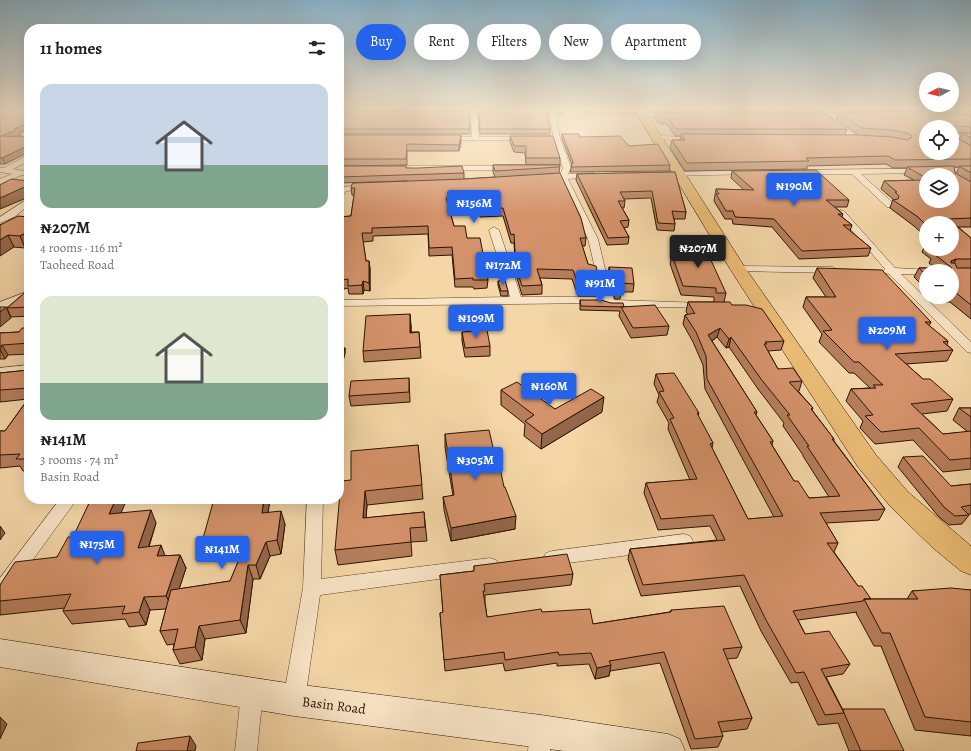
<!DOCTYPE html>
<html lang="en">
<head>
<meta charset="utf-8">
<style>
	:root { --surface:#fff; --page:#f6f6f6; --text:#202124; --muted:#757577; --accent:#2563eb }
	body { margin:0; font-family:Alegreya,serif; background:var(--page); color:var(--text); height:100vh; display:flex; flex-direction:column; font-size:15px; white-space:nowrap }
	* { box-sizing:border-box; margin:0 }
	p { font-size:13px; color:var(--muted) }
	.icon { flex:none; width:22px; height:22px; fill:none; stroke:currentColor; stroke-width:2; stroke-linecap:round; stroke-linejoin:round }
	.map { position:relative; flex:1; overflow:hidden }
	.sheet { position:absolute; left:24px; top:24px; width:320px; height:480px; display:flex; flex-direction:column; background:var(--surface); border-radius:16px; box-shadow:0 4px 16px #0002 }
	.sheet>* { flex:none }
	.guide { position:absolute; left:356px; top:24px; width:380px; height:36px; display:flex; gap:8px }
	.needle { width:26px; rotate:263deg }
	.tools { position:absolute; left:919px; top:72px; display:grid; gap:8px }
	.tools a { display:grid; place-items:center; width:40px; height:40px; border-radius:50%; background:var(--surface); box-shadow:0 4px 16px #0002; font-size:20px }
	.price { position:absolute; translate:-50% -34px; padding:0 9px; border-radius:4px; background:var(--accent); color:#fff; font-size:13px; line-height:26px; filter:drop-shadow(0 1px 2px #0008) }
	.price::after { content:''; position:absolute; left:50%; top:24px; width:12px; height:9px; margin-left:-6px; background:inherit; clip-path:polygon(0 0,100% 0,50% 100%) }
	.price.active { background:#222; color:#fff }
	ul { padding:0; list-style:none }
	li { display:grid; align-content:center; gap:8px; height:212px; padding:0 16px }
	li span { display:grid; place-items:center; height:124px; border-radius:12px; color:#555 }
	li>.icon { margin-inline-start:auto }
	span .icon { width:72px; height:72px; fill:#fffc; stroke-width:1 }
	li b { font-size:17px }
	h2 { display:flex; justify-content:space-between; align-items:center; height:48px; padding:0 16px; font-size:17px }
	.chip { padding:0 14px; border-radius:18px; background:var(--surface); box-shadow:0 4px 16px #0002; font-size:14px; line-height:36px }
	.chip.active { background:var(--accent); color:#fff }
	.map>svg:first-child { display:block }
	.lines { fill:none; stroke-linecap:round; stroke-linejoin:round }
	.street-casing { stroke:#5e442a; stroke-width:1 }
	.secondary-casing { stroke:#2c1300; stroke-width:1 }
	.primary-casing { stroke:#2c1300; stroke-width:1 }
	.street { fill:#f8e4c6; fill-rule:evenodd }
	.secondary { fill:#f8e4c6; fill-rule:evenodd }
	.primary { fill:#eabb74; fill-rule:evenodd }
	.wall { fill:#b67e5b; stroke:#2c1300; fill-rule:evenodd }
	.shaded-wall { fill:#94664a; stroke:#2c1300 }
	.building { fill:#d4926a; stroke:#2c1300; fill-rule:evenodd }
	.labels { text-anchor:middle; stroke-width:4; stroke-linejoin:round; paint-order:stroke }
	.near-street-label { font-size:14px; fill:#2c1300; stroke:#f8e4c6 }
</style>
</head>
<body>
<div class="map">
<svg width="971" height="751" viewBox="0 0 971 751">
	<rect width="100%" height="100%" fill="#f4d6a7"/>
	<filter id="stains"><feTurbulence type="fractalNoise" baseFrequency=".005" numOctaves="4"/><feColorMatrix values="0 0 0 0 .2 0 0 0 0 .09 0 0 0 0 .02 0 0 0 .5 -.17"/></filter>
	<radialGradient id="worn" r=".72"><stop offset=".6" stop-color="#630" stop-opacity="0"/><stop offset="1" stop-color="#630" stop-opacity=".3"/></radialGradient>
	<g class="lines">
		<g class="street-casing">
			<path id="street" d="M471,109H477L479,137L553,136L549,109H555L560,138L571,168L568,174L593,173L597,175L593,177L568,179L598,239L609,286L614,300L704,303L708,304L710,306L708,308L610,306L601,303L339,306V300L510,297L489,230L494,227L499,230L521,297H602L588,239L560,179L545,180L541,178L545,176L560,175L563,168L554,140H443L442,139L445,137H472L471,115H453L450,113L453,111H471Z
				M643,113H671L674,115L671,117L641,116L640,115Z
				M811,114H855L858,116L855,118L809,117L808,116Z
				M830,120H834L859,139L854,140L830,122Z
				M952,134L971,135V139L952,138Z
				M657,136L697,137L700,139L697,141L655,139V137Z
				M26,156H29V161L13,169L29,172V176L22,175L0,184V179L12,174L0,172V168H4Z
				M398,166H511L515,168L511,170H401L397,168Z
				M971,168V172L861,174L893,203L894,205L893,207H887L852,174H801L797,172L801,170Z
				M749,170L753,172L752,174L669,176L665,174L669,172Z
				M370,185L374,187L373,189L346,191L342,197H339V190L341,187Z
				M29,198V205L14,217L0,223V217Z
				M841,210L844,211L895,268L930,270V271H926V275L901,274L971,342V353L967,352L889,274L884,273L883,271L885,269L837,213Z
				M738,266L833,267L838,270L833,273L734,271L733,269Z
				M29,291V298L0,309V302Z
				M29,365V373L0,376V368Z
				M60,499H77L21,576L7,600L0,602V578Z
				M307,499H323L321,579L490,558L496,560L499,565L496,570L490,572L320,595L305,700L302,708L294,711L286,708L283,700L303,588Z
				M684,534L690,536L693,541L690,546L684,548L552,565L546,563L543,558L546,553L552,551Z
				M252,683L260,686L263,693L257,751H235L241,693L244,686Z
				M541,720L549,723L552,731L550,751H528L530,731L533,723Z"/>
		</g>
		<g class="secondary-casing">
			<path id="secondary" d="M0,639L294,684L541,715L668,734L680,739L685,751H564L294,716L0,667Z"/>
		</g>
		<g class="primary-casing">
			<path id="primary" d="M634,109H644L746,269L876,455L908,492L971,546V575L961,571L933,548L890,506L858,467L730,269Z"/>
		</g>
		<use href="#street" class="street"/>
		<use href="#secondary" class="secondary"/>
		<use href="#primary" class="primary"/>
	</g>
	<path class="wall" d="M0,109H29V129L20,133L21,135L17,137L5,164H0Z
		M339,109H470V110L339,111Z
		M478,109H549L548,115H547L550,129V134H480Z
		M556,109H563V115H558Z
		M581,109H636V114H585Z
		M645,109H971V227H958L971,238V319L950,302H939L934,297H952V271H926V289L914,277L919,268H935L929,263L931,259L922,252L926,243V249H952L926,223V237L914,226L890,208L893,199L881,189L884,181L914,180L904,175L907,168H893L886,164L807,166V169L685,171L670,148L672,140H680L681,136H675L667,124H661L654,119L655,113L847,129L845,135H858L836,119L839,113L930,111L826,112H647ZM954,133H962L959,139L954,136ZM954,167H959L956,174L955,173ZM926,175L952,201H926Z
		M469,111L470,134H339V112Z
		M562,134L629,146L670,165L669,171L570,172L572,165L562,139Z
		M339,135L461,142L459,151H407V165L339,166Z
		M510,136L560,158V165H526L525,153L514,152L510,142Z
		M493,165H560L559,173L586,238L585,246H582L588,264L601,287L600,296H578L572,279L540,278L542,285V294L522,295L516,275L514,243H511L503,216L480,217L478,204L448,205L454,226L467,238L488,280L487,288L474,289L473,287H455L452,255L429,256L428,234L373,236V241L363,242L366,261H369L370,269V291L364,290L363,294H349L348,288L344,289L342,280L343,267L340,244H339V217L351,216L354,195H352L351,188L407,181L339,183V166L406,168L464,173V179L495,177L493,172Z
		M732,171L849,200L847,207H835L843,214L842,217L852,225L850,231L871,248L868,256L799,259L772,227L733,224L732,219H725L714,201L716,189L744,190L731,178Z
		M675,172L686,212L685,219H674L675,224L674,231L657,230L651,198L624,199L625,201L624,208H622L629,220L628,227L624,228L629,237L628,244L607,245L576,180L577,174Z
		M29,217V246L25,248L14,247L0,225Z
		M681,246L726,293L724,302L732,305L784,341L781,350L768,351L778,369L802,381L799,391H798L813,408L812,410L834,439V441L885,509L879,520L826,523L838,543L834,552L858,586L871,599H907L912,591L971,590V736L915,730L881,646H874L856,613L857,612L798,620L805,634L850,664L843,674L826,677L843,710L904,751H849L838,723L818,725L798,682L791,683L761,631L740,586L641,596L628,559L630,549L717,540L710,526L658,530L644,493L646,483L690,480L668,429L669,423L657,402L659,395L654,384L656,374L699,413L698,416L713,443L712,448L748,519L774,517L705,389L703,365L693,342L683,324L685,315L688,314L686,312L688,302H714V297L681,295L670,264L672,255L680,256L679,254ZM717,337L726,348L729,347L758,389L784,423L783,426L803,455V456L829,497L809,498L794,481L772,445L773,441L756,415L757,412L712,341Z
		M609,267L634,284L633,292H621L620,299H615L608,275Z
		M817,268L931,322L929,326L948,341L947,345L953,350L947,361L906,364L923,379L953,399L947,411L922,414L943,434L968,432L953,420L959,408H971V469L943,472L913,440L875,444L860,428L863,421L846,401L851,389L870,388L854,373H849L819,342L822,334L803,307L806,297H826L813,278Z
		M498,281L508,291V296H501L498,285Z
		M29,289V316L11,317L7,308Z
		M580,300L624,307L669,326L667,335L631,338L619,316L620,311L580,310Z
		M411,325V332H419L421,358L364,362L363,351Z
		M29,328V354L8,355L5,359H0V333L19,332Z
		M462,332L490,346V356L465,357L462,341Z
		M339,348H345V353L342,365H339Z
		M29,370V471H23L20,466L0,468V431H5L28,399L0,402V373Z
		M409,378L410,402L351,406L349,396Z
		M501,390L555,409L602,412L541,449L524,436L525,424L501,405Z
		M445,434L498,469L515,529L451,541L444,510L443,497L453,496L445,447Z
		M418,445L423,499L367,505L366,518L424,512L427,541L411,542L412,556L338,565L335,550L351,480Z
		M903,457L951,486L971,484V514H968L969,515L962,524L949,525L938,516L898,467Z
		M270,499L268,512L285,524L281,554L270,556L260,579H253L246,633L205,639L202,660L180,664L173,650L174,644L167,645L160,631L166,609L150,610L146,625L129,627L125,619L72,624L63,611L65,608L0,615V585L57,557L73,537L121,513L156,523L149,547L165,556L180,555L186,568L179,589L230,581L242,553L207,556L202,542Z
		M474,566L573,574L571,585L485,595V602L487,617L542,612L593,624L670,612L671,610L742,647L737,658L727,659L752,718L747,729L721,732L723,736L718,747L691,749L660,663L610,671L609,676L595,679L589,664L557,666V663L505,671L503,663L445,671L440,613L443,612L440,575L474,571Z"/>
	<path class="shaded-wall" d="M29,123V129L20,133L21,135L4,142L1,136L14,129Z
		M461,135V142L459,151V145Z
		M29,145V152L5,164L2,158Z
		M29,185V197L0,209V198Z
		M29,231V246L25,248L20,236Z
		M8,235L14,247L0,256V240Z
		M956,259L952,268L951,261Z
		M369,261L370,269V291L369,283Z
		M363,281L364,290L363,294L362,285Z
		M6,307L11,318L0,327V312Z
		M410,314L411,325V344L410,333Z
		M720,328L717,337L706,345L708,335Z
		M731,337L729,347L726,348L729,339Z
		M2,345L8,355L5,359L0,349V348Z
		M345,348V353L342,365L341,360Z
		M604,397L602,412L541,449L542,434Z
		M365,491L367,505L365,532L363,518Z
		M116,499H127L115,527L109,514Z
		M264,499H270L266,527L262,513Z
		M151,510L156,523L144,561L138,548Z
		M281,511L285,524L281,554L277,540Z
		M516,516L515,529L451,541V528Z
		M0,526L5,533L0,540Z
		M266,542L270,556L260,579L256,565Z
		M161,545L166,558L157,556Z
		M180,555L186,568L173,608L166,596Z
		M248,565L253,579L246,633L240,620Z
		M144,597L150,610L146,625L139,612Z
		M199,626L205,639L202,660L195,647Z
		M611,665L609,676L595,679L597,668Z
		M0,717L7,724L0,739Z
		M190,736L196,746L195,751H187Z"/>
	<path class="building" d="M0,109H29V123L14,129H18L1,136L29,137V145L2,158H0Z
		M479,109H549H546L550,129H480Z
		M469,111L470,129H339V112Z
		M930,111L971,116V127L954,126V136L971,146V159L895,160L888,156L806,158L809,161L687,163L672,140H685L681,134L858,135L892,137L907,140L912,137L910,134L893,130L861,128L839,113ZM926,127H952V153H926Z
		M655,113L825,114L847,129H676L668,118H662Z
		M962,133H971V138Z
		M562,134H579L580,137L620,136L629,146L658,144L670,165L571,167L573,162Z
		M339,135H461L459,145L407,144L406,159H339Z
		M510,136H553L560,158H526V146H514Z
		M493,165H560L559,167L495,171Z
		M339,166H406V168H418L462,166L464,173L339,177Z
		M954,166L955,173L971,182V218L948,219L971,238V259H956L951,261V263H955L957,268H971V305L955,292H952V271H926V275L919,268H952L934,254H941L934,249H952V223H926V225L918,217L893,200L898,199L899,196L895,192H897L884,181L926,180V201H952V175H926V178L907,167Z
		M959,166H971V173Z
		M816,170L849,200H826L843,214H838L852,225H843L871,248L802,251L774,219L735,217L733,211H726L716,194H719L716,189L754,190L732,171Z
		M675,172L686,212L672,211L675,224L658,223L652,191L620,192L625,201H618L629,220L620,221L629,237L608,238L577,174Z
		M560,173L581,218L586,238H580L588,264L596,266L601,287H579L573,270L537,269L542,285L522,286L516,267L514,234L511,235L503,208L480,209L478,197L446,198L454,226H465L467,238H480L488,280H473V278L455,279L452,247L429,248L428,226L372,228V233H362L366,261H369V283L363,281L362,285L348,286V279L342,280L343,267L339,235V217L351,216L355,188H351L352,184L355,183L465,179Z
		M11,179L29,181V185L0,198V185Z
		M18,216L29,217V231L20,236L8,235L0,240V225Z
		M704,245L726,293H716V288L683,286L672,255L688,256L681,246Z
		M609,267L632,268L634,284L620,283L622,290H616Z
		M817,268L882,270L931,322H925L948,341L943,342L953,350L895,354L923,379H930L953,399L911,404L943,434L971,431V458L950,460L919,428L881,432L865,416L873,415L851,389L876,388L873,385H883L859,362H854L823,331L832,330L806,297H836Z
		M505,280L508,291H501L498,281Z
		M29,289V307L7,308Z
		M580,300H601L611,303H623L624,307L581,306Z
		M688,302H730L732,305H746L762,309L784,341L765,342L767,344H764L778,369L793,368L802,381L789,382L813,408L811,409L834,439H832L885,509L820,513L838,543H827L858,586H862L871,599H864L863,601L793,611L805,634L829,631L850,664L821,669L844,713L843,709H884L904,751H861L844,713L825,715L804,672L796,673L766,620L744,575L643,585L630,549L725,540L713,515L661,519L646,483L697,479L670,419L674,418L659,392L664,391L656,374L674,373L699,413H697L713,443L710,444L748,519L783,516L707,379L706,356L696,332L685,315L694,313L695,314ZM720,328L729,339L731,337L761,379L790,415H787L809,446H807L840,496L809,498L798,481H794L770,442L773,441L754,412H757L708,335Z
		M655,305L669,326L633,328L621,307Z
		M0,307H6L0,312Z
		M410,314V333L419,332L420,347L363,351L366,316Z
		M22,328H29V343L2,345L0,348V333L19,332Z
		M487,330L490,346L465,348L462,332Z
		M339,348H345L341,360H339Z
		M29,370V388L0,390V373Z
		M409,378V392L349,396L351,381Z
		M517,382L555,409L591,389L604,397L542,434L525,421L534,415L501,390Z
		M29,398V459H16L20,454L0,455V431H5Z
		M959,408H971V417Z
		M489,430L498,469L500,468L504,487H505L516,516L451,528L443,497L454,495L445,434Z
		M418,445L422,485L365,491L363,518L424,512L425,527L410,528L411,542L335,550L341,481L351,480V451Z
		M923,456L951,486L971,484V505L961,507L969,515L955,516L944,507L903,457Z
		M91,499H116L109,514L151,510L138,548L161,545L157,556L180,555L166,596L144,597L139,612L122,614L125,606L63,611L71,594L0,601V585L15,562L57,557L68,537H73Z
		M214,499H264L262,513L281,511L277,540L266,542L256,565H248L240,620L199,626L195,647L173,650L178,629L160,631L171,590L230,581L248,538L202,542Z
		M567,554L573,574L484,584L485,591H483L487,617L541,609L542,612L590,609L593,624L671,612V610L724,606L742,647L723,649L752,718L718,722L723,736L695,739L664,652L609,661L611,665L597,668L591,653L559,655L558,652L505,660L504,652L444,660L440,613L443,612L440,575L474,571V566Z
		M951,588L971,590V722L925,717L890,633H882L864,599H918L912,591Z
		M190,736L187,751H136L138,743Z"/>
	<linearGradient id="sky" x2="0" y2="1"><stop stop-color="#89b6d0"/><stop offset="0.51" stop-color="#faedd7"/><stop offset="1" stop-color="#faedd7" stop-opacity="0"/></linearGradient>
	<rect width="971" height="214" fill="url(#sky)"/>
	<g class="labels">
		<g class="near-street-label">
			<text transform="translate(334 705) rotate(7)" y="5">Basin Road</text>
		</g>
	</g>
	<rect width="100%" height="100%" filter="url(#stains)"/>
	<rect width="100%" height="100%" fill="url(#worn)"/>
</svg>
<div class="tools">
<a><svg class="needle" viewBox="-14 -14 28 28"><path d="M0-13l5 13h-10z" fill="#e53935"/><path d="M0 13l5-13h-10z" fill="#757577"/></svg></a>
<a><svg class="icon" aria-label="locate" viewBox="0 0 24 24"><circle cx="12" cy="12" r="6"/><path d="M12 2v4M12 18v4M2 12h4M18 12h4"/></svg></a>
<a><svg class="icon" aria-label="layers" viewBox="0 0 24 24"><path d="M12 4l9 5-9 5-9-5zM3 14l9 5 9-5"/></svg></a>
<a>+</a>
<a>−</a>
</div>
<b class="price" style="left:794px;top:207px">₦190M</b>
<b class="price" style="left:474px;top:224px">₦156M</b>
<b class="price active" style="left:698px;top:269px">₦207M</b>
<b class="price" style="left:503px;top:286px">₦172M</b>
<b class="price" style="left:600px;top:304px">₦91M</b>
<b class="price" style="left:476px;top:339px">₦109M</b>
<b class="price" style="left:887px;top:351px">₦209M</b>
<b class="price" style="left:549px;top:407px">₦160M</b>
<b class="price" style="left:475px;top:481px">₦305M</b>
<b class="price" style="left:97px;top:565px">₦175M</b>
<b class="price" style="left:222px;top:570px">₦141M</b>
<div class="guide">
<a class="chip active">Buy</a>
<a class="chip">Rent</a>
<a class="chip">Filters</a>
<a class="chip">New</a>
<a class="chip">Apartment</a>
</div>
<section class="sheet">
<h2>11 homes<svg class="icon" aria-label="filters" viewBox="0 0 24 24"><path d="M4 7h16M4 17h16"/><circle cx="9" cy="7" r="2"/><circle cx="15" cy="17" r="2"/></svg></h2>
<ul>
<li><span style="background:linear-gradient(#c9d6e8 65%,#7fa58c 0)"><svg class="icon" aria-label="home" viewBox="0 0 24 24"><path d="M3 11l9-7 9 7M6 9v11h12V9"/></svg></span><div><b>₦207M</b><p>4 rooms · 116 m²</p><p>Taoheed Road</p></div></li>
<li><span style="background:linear-gradient(#dfe7d0 70%,#7fa58c 0)"><svg class="icon" aria-label="home" viewBox="0 0 24 24"><path d="M3 11l9-7 9 7M6 9v11h12V9"/></svg></span><div><b>₦141M</b><p>3 rooms · 74 m²</p><p>Basin Road</p></div></li>
</ul>
</section>
</div>
</body>
</html>
